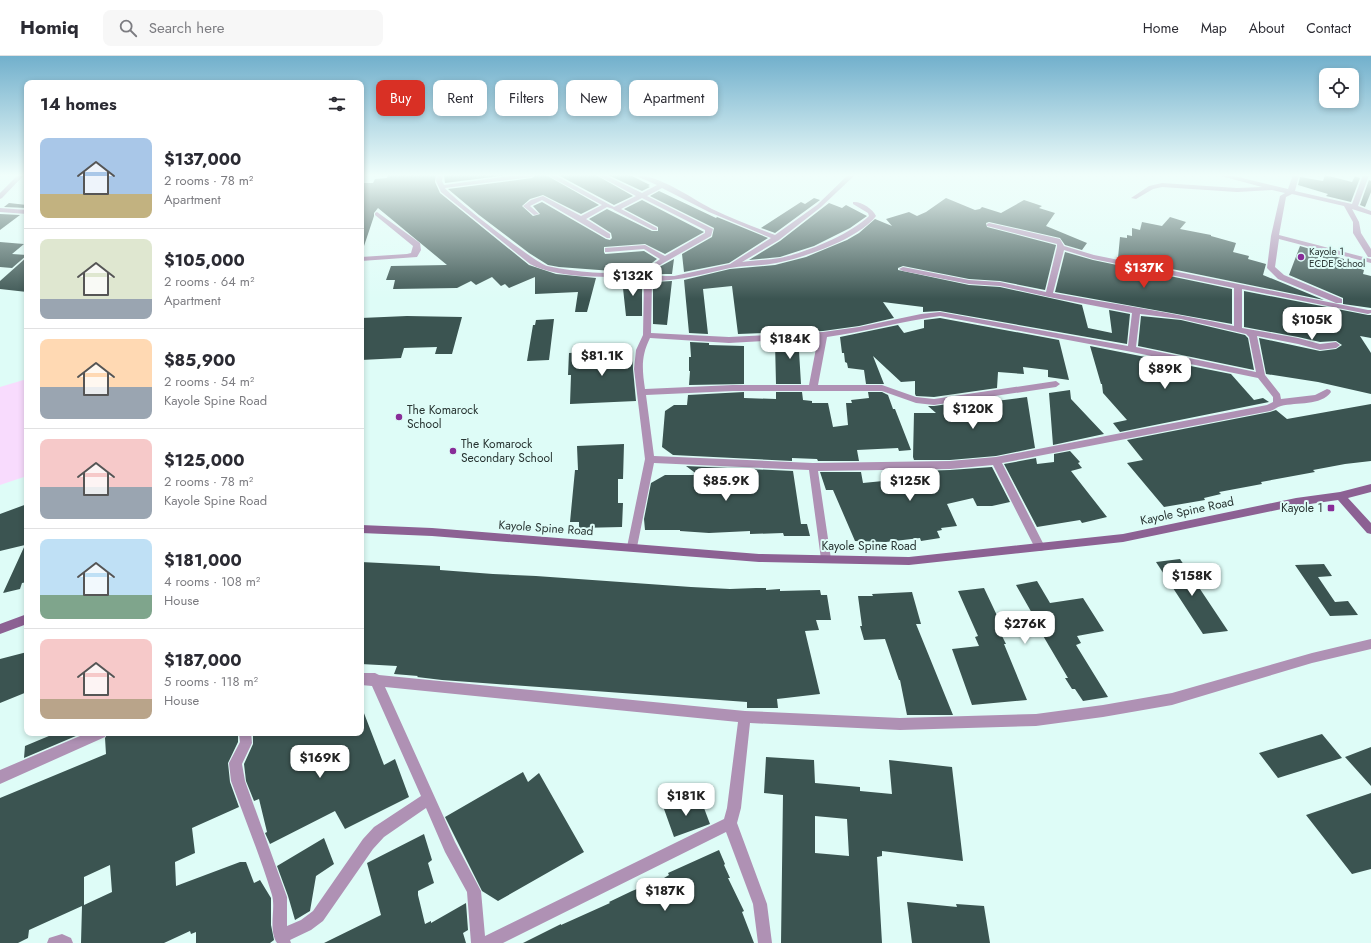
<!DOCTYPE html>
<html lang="en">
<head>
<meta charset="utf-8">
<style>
	:root { --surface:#fff; --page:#f7f7f7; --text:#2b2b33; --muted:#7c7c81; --line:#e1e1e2; --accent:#d93025 }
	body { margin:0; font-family:Jost,sans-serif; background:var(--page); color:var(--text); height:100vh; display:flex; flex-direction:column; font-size:15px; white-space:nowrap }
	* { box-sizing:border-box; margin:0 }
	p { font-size:13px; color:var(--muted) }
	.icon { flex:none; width:22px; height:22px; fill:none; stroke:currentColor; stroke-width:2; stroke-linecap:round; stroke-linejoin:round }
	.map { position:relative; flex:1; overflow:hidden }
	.sheet { position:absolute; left:24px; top:24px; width:340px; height:656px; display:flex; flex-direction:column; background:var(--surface); border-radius:8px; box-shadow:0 2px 6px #0003 }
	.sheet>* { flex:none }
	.hud { position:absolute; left:376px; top:24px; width:380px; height:36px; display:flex; gap:8px }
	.tools { position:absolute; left:1319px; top:12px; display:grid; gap:8px }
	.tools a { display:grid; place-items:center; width:40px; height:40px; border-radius:8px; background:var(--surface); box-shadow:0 2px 6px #0003; font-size:20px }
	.price { position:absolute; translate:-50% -34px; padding:0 9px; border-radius:8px; background:#fff; color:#222; font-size:13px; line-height:26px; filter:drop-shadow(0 1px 2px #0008) }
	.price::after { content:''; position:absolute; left:50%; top:24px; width:12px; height:9px; margin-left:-6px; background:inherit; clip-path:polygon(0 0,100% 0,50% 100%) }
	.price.active { background:var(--accent); color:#fff }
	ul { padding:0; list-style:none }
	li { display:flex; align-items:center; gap:12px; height:100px; padding:0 16px }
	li+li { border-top:1px solid var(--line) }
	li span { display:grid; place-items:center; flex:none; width:112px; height:80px; border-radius:8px; color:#555 }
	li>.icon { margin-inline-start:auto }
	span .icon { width:48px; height:48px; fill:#fffc; stroke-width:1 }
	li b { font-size:17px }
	h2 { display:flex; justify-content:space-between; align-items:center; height:48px; padding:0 16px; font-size:17px }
	.pill { padding:0 14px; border-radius:8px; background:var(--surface); box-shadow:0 2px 6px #0003; font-size:14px; line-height:36px }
	.pill.active { background:var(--accent); color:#fff }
	header { display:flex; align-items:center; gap:24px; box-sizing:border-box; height:56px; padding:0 20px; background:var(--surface); border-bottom:1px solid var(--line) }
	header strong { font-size:19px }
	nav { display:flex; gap:22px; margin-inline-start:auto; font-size:14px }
	.search { width:280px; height:36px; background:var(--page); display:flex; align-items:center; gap:10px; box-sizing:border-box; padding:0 14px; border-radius:8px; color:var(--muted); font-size:15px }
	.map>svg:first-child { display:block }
	.green { fill:#f8dbfd }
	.building { fill:#3b5451; fill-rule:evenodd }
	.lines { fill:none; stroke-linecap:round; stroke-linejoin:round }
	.street { fill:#af91b4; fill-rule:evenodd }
	.secondary { fill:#8c6193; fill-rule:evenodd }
	.poi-dot { fill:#882d98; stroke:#defcf7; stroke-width:1.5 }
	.labels { text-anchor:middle; stroke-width:4; stroke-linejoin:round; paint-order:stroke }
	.far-poi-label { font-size:10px; fill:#283432; stroke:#defcf7; text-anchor:start }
	.poi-label { font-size:12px; fill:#283432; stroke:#defcf7; text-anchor:start }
	.street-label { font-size:12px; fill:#283432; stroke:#defcf7 }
</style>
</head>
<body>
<header>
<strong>Homiq</strong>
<div class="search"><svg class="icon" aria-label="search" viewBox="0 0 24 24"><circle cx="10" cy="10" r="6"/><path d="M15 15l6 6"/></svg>Search here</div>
<nav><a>Home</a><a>Map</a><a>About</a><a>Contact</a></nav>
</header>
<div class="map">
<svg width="1371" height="887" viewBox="0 0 1371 887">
	<rect width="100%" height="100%" fill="#defcf7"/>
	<path class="green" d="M27,323V420L0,429V331Z"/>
	<path class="building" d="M388,119H436L435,126L440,137L529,209L556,218L596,222L587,256H575L578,236L535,238V221L509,232L505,228L501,230L492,221L476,229L471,225L457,232L393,233L395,224H386L391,210L447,209L378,152L374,157V160L363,193H361V127H373L375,123L387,122Z
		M444,119H508L445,127Z
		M536,119H546L599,149L581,158L543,139L530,143L522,150L533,160L540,158L533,150L542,146L606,183L610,184L612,182L611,177L589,163L607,153L652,175H658V171L624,153L642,144L704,176L665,198L645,188L604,191V196L605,198L644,195L657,203L639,217L559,211L548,209L529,197L479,159L448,133L532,122Z
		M558,119H596L633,140L614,149Z
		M608,119H630L650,129L648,130L650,131L642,135Z
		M1325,119L1352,126L1355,120L1360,122L1351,146L1326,140L1328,138L1298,129L1300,121L1323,125Z
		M1369,124L1371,125V136L1365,151L1360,149Z
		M659,135L716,162L717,161L768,182L729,207L684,216L682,198L712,181L714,172L650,140Z
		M814,142L820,144L775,177L761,172L801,146L805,148Z
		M946,142L975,154L980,153L982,151L1001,157L1024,144L1042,150L1039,152L1055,157L1046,170L1087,187L1082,194L1065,189L1060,182L989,166L986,167L987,171L1056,189L1045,234L1000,225L969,223L903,210L898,212V214L969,229L1000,231L1082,249L1088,272L1112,277L1109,254L1130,258L1127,288L940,255L923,256V251L883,246L894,262L859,270L823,275L738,278L732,230L703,233L708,278L689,277L684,224L730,213L775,209L806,201L847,184L859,177L875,163L892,170L886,163L909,156L917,160L926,156Z
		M9,147L27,149V152L4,151Z
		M829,147L842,152L846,149L867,160L850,172L814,190L780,201L749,204L780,185Z
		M0,158L20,159L0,174Z
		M1170,161L1186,166L1180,173L1211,179V180L1236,187L1233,196L1249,200L1248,203L1266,208L1263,219L1324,244L1118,202L1120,181L1127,182V179L1132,180V172L1140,174L1142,166L1162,170Z
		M0,186L24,188L12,198L27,199L12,212L0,211Z
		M1300,190L1344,203V205L1352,208L1351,210L1364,214L1363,218L1371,220V252L1343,248V242L1289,219Z
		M1065,196L1093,204L1232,233V268L1055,236Z
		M27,201V236L0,233V225Z
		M674,203L672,218H651L661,210Z
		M622,223L642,225V260H626Z
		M672,225L667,269L653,268V226Z
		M1244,235L1368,259H1371V282L1360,280L1371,297V338L1318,326L1266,318L1259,282L1320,295L1336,293L1342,289L1336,285L1320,286L1298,281L1244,271Z
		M407,260L462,261L452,298H435L437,291L404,292L401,302L361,304V262Z
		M1141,260L1181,264L1245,279L1248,282L1254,314L1138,290Z
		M940,262L1059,284L1069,324L1048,321V314L1023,311L1024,318L998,316L997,332L934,341L916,340L915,338V325L901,326L873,300L884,328H866L864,314L848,312L847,307L845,306L844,297H842L840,281L898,269L904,277L924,272V264Z
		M554,263L549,304L527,305L533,269H535L536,264Z
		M816,284L814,295H799L801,328H776L775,286Z
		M690,286L709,287V289L744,290V328L689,329L690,315H689V301H691Z
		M1090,290L1231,318L1254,344L1263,342L1269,346L1120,376L1113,367L1127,364L1103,337L1102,328H1101Z
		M632,293L633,313L636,345L570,348L571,319H568L569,297Z
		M1070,334L1071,343L1104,378L1053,389L1049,337Z
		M744,336V342L776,343V336H802L803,344L812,345V347H828L833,371L848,369L846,347H852L851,344L869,342L868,336H882L888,339L893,353H895L911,394L899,395L898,392L857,394L859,405H818L817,403L792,402V405L673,399L662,391L665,355L674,349H687L688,339Z
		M996,341V345L1027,341L1035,392L996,400L950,404H914L913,401L914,357H936L928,350H934Z
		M1371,348V405L1345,408L1313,414L1315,416L1261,426L1262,428L1219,436L1221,438L1204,442L1205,444L1164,451L1127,407L1143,404L1127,384L1270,356L1276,354L1287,363Z
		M624,388L623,423H618V447H623L622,471L579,472V466H570L575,414H578L577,390Z
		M1070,395L1080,406L1078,407L1082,412L1071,415L1107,461L1082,467L1080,464L1037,471L1004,408L1036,402L1037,408L1054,406V398Z
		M686,410L793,415L801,468H807L810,480H784L783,477L750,478V475L709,477L680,475V474H645L644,463L651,427L665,419H698Z
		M992,411L1010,446L992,450H977L973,442L947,448L957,470L941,472L942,474L937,475L940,482L921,485L920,482L886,486L855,485L833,434H826L820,416H861L863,427L893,424L895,429L924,425L919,415L950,414Z
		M27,448V526L22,527L20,533L3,537L25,489L0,495V458Z
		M1180,503L1228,575L1203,578L1156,506Z
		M361,506L440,510V514L493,518L536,520L691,531L730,533L756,532H766V534L780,533V535L820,534L821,539H827L831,564H816L819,574L805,575L820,638L777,643L778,652H747V646L442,624L417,621L418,620L394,618L397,610L361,608Z
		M1324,508L1332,520L1318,521L1335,546L1348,545L1358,559L1330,560L1295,509Z
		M1037,525L1050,547L1083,542L1104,575L1077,580L1081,587L1076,589L1108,641L1083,645L1075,633H1072L1065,622H1068L1042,578L1002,580L1006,588H1004L1027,644L972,649L952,593L979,590L975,581L978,580L958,535L984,532L1001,568L1037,566L1016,529Z
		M912,536L921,568H916L953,659H907L900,624H899L885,583L864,584L860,570H862L858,540H873L872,538Z
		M27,596V636L0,647V603Z
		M361,652H362L384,709L395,703L409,741L345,773L335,755L270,788L265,777L267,776L259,743L254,745L246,725L244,708L253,688V677H361Z
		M56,677H83L24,702L25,690Z
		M108,677H238V686L228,707L230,726L239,751L192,772L195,797L175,806L176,830L240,806H246L254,827L260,824L271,842V869L274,884L270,887H196V876L191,878L190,875L164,887H81L82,850L29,874L28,882L18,887H0V742L106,698L105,682ZM110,809L112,836L84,849V821Z
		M1322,678L1342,702L1278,722L1259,697Z
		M1371,691V730L1345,701Z
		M766,701L814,704L815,727L860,731V735L892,738L889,704L952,711L963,805L882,795V800L877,801L882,887H781L783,739L764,737ZM815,760L847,763L849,800L815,797Z
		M523,716L528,726L539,717L584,796L498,845L482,835L445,761Z
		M1371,737V813L1352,818L1306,759Z
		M687,744L689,749L701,744L710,768L674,781L664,753Z
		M424,778L432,804L428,807L434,827L418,835V839L425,868L431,865V867L466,847L468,874L463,877L466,887H324L381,859L367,807Z
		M324,782L334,808L316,820L310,855L295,864L288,840L277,810Z
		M719,794L725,808L724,809L730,822H728L744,855L742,856L754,887H523L561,868V869L610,847L609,846L632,835L664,822L669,819L668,817Z
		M907,846L957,851L956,848L984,850L990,887H912Z"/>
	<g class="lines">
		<path class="street" d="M18,119H24L2,142L0,143V137Z
			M437,119H443L442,125L444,129L518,119H535L532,121L445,132C452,142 537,208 547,210C577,217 609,217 639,219L660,203L644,193L608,196H605V192L645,189L665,200L705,177V174L642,142L621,153L657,172V174H653L614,154L613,153L607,151L586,163L610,178V182H607L542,144L530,150L539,158L534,159L523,150L531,144L543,140L581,160L602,149L547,119H555L614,151L636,140L597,119H605L642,137L657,129L634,119C658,118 691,142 712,153C733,163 754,171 775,179L817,149L848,119H855L821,151L779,184L742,206C755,204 768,204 780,202C805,197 851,178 869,160L868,157L853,148V146C861,145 873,153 876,160C859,182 809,200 781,206C765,210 747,209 730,212C704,218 679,225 652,225L651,277L729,281L823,276L859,271L921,258L940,256L1128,290L1132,257L1049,241L1000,230L969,228L903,215L899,213L903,211L969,224L1000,226L1046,236L1057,191V188L987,170V168L989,167L1060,183L1064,190L1094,199L1368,254H1371V257L1368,258L1242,233V272L1298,282L1320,288L1336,286L1340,289L1336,292L1320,294L1298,288L1257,280L1265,319L1280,338L1281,343L1315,339L1327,333L1330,334L1331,336C1321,350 1297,346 1281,350C1277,351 1274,354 1270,355L1002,407L1045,491L1044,494L1040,495L1036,494L993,409L950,413L818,415L831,503L830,506L826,507L822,506L821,503L809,414L654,407L637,491L636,494L632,495L628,494L627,491L645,403L634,313L636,294L643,279L644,224C608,218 563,225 530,208L441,136L436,125ZM662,132L709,156L771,182L730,208L674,220H647L660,209L711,180L713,173L647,140ZM1064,194L1093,203L1234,232V270C1174,257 1114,248 1053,237ZM1140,258L1181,263L1246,278L1249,281L1256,316L1136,291ZM940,260L1132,296L1258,322L1273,341V346L1267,349L996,401L950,405L813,407L654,400L646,339L733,335H882L916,347L934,349L1056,331L1060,328L1056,325L934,343L916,341L882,329H818L827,281C865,276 902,265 940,260ZM650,282L729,287L818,282L809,329H733L645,333C642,313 641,300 650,282Z
			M1220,119H1230L1288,133L1293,119H1299L1295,135L1352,148L1363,119H1369L1358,150L1371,155V159L1352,153L1359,166L1361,177L1371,193V201H1368L1353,177V166L1344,150L1292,138L1286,141L1279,179L1371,203V207L1279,183L1275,211L1284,219L1342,243V247H1336L1278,223L1267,212L1271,180L1280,140L1285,137L1272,134L1237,136L1162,131L1153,133L1136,143L1131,142L1149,130L1162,127L1237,132L1262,131L1221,120Z
			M0,152L27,154V158L0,156Z
			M377,156L420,187L421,194L417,201L361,205V201L407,198L411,197L413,190L375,159V157Z
			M1371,583V593L1312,607L1172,649L1103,661L1036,670L900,674L750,667L741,752L737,767L767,848L772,887H758L753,848L726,776L503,887H471L467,836L445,796L426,752L384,781L373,793L323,865L311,874L290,884L291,887H277C268,873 276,853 272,839C260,800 245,763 231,725L229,707L240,686L239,677H251L252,687L242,708L245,725L287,841V870L301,864L313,855L363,783L374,771L421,740L372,630L361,629V617H375L379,619L745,655L900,662L1036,658L1103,649L1172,637L1312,597ZM385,631L738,666L727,752L724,763L485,880L481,835L455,786Z
			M87,677H107L105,681L0,728V714Z
			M62,878L71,882L73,887H47L49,882Z"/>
		<path class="secondary" d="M1371,428V436L1348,442L1371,467V478L1367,477L1338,444L1296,450L1123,486L909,509L759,506L432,480L361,477V469L432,472L759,498L909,501L1123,478L1296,442L1340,436Z
			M27,558V568L0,578V568Z"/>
	</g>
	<linearGradient id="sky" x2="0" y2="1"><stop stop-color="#72b0cc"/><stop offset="0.49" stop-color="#f0fefb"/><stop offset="1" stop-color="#f0fefb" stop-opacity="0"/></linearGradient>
	<rect width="1371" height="243" fill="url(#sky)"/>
	<g class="poi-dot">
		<circle cx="1301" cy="201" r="4"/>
		<circle cx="399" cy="361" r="4"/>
		<circle cx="453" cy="395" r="4"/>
		<rect x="1327" y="448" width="8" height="8" rx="2"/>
	</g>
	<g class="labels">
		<g class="far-poi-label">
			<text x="1309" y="199">Kayole 1<tspan x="1309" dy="12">ECDE School</tspan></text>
		</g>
		<g class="poi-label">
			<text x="407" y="358">The Komarock<tspan x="407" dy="14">School</tspan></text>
			<text x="461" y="392">The Komarock<tspan x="461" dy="14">Secondary School</tspan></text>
			<text x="1323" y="456" text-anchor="end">Kayole 1</text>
		</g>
		<g class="street-label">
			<text transform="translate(1187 455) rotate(-12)" y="4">Kayole Spine Road</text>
			<text transform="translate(546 472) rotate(4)" y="4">Kayole Spine Road</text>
			<text x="869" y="494">Kayole Spine Road</text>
		</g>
	</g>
</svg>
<div class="tools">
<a><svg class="icon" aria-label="locate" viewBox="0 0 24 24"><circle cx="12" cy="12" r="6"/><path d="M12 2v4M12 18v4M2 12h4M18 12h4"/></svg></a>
</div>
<b class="price active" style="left:1144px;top:233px">$137K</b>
<b class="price" style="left:633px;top:241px">$132K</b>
<b class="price" style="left:1312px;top:285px">$105K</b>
<b class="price" style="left:790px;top:304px">$184K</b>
<b class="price" style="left:602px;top:321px">$81.1K</b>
<b class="price" style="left:1165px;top:334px">$89K</b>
<b class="price" style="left:973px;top:374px">$120K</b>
<b class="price" style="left:726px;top:446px">$85.9K</b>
<b class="price" style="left:910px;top:446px">$125K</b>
<b class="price" style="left:1192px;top:541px">$158K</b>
<b class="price" style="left:1025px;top:589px">$276K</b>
<b class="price" style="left:320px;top:723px">$169K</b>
<b class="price" style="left:686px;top:761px">$181K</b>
<b class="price" style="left:665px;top:856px">$187K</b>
<div class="hud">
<a class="pill active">Buy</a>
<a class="pill">Rent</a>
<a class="pill">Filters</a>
<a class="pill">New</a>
<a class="pill">Apartment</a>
</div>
<section class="sheet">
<h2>14 homes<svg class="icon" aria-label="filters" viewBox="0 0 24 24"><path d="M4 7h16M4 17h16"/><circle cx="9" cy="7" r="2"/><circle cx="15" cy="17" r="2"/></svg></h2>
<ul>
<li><span style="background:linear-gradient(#a9c7e8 70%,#c2b280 0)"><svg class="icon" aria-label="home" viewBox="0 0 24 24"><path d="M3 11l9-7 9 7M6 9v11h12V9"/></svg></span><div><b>$137,000</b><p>2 rooms · 78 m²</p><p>Apartment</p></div></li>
<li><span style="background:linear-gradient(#dfe7d0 75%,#9aa5b1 0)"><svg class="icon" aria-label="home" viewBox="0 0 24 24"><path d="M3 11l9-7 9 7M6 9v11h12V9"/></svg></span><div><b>$105,000</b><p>2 rooms · 64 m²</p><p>Apartment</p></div></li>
<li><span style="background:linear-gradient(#ffd9b3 60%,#9aa5b1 0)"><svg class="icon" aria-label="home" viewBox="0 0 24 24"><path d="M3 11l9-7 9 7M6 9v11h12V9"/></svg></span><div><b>$85,900</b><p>2 rooms · 54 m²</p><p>Kayole Spine Road</p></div></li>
<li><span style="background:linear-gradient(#f6c9c9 60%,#9aa5b1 0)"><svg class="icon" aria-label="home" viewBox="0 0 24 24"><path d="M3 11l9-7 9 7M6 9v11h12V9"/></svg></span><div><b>$125,000</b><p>2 rooms · 78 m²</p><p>Kayole Spine Road</p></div></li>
<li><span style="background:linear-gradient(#bfe0f5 70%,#7fa58c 0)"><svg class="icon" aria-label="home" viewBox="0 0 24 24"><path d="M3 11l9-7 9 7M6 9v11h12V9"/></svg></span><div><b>$181,000</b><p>4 rooms · 108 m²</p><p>House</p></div></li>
<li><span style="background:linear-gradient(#f6c9c9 75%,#b9a48a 0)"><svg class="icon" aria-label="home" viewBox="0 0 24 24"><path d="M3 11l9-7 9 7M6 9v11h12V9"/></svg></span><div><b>$187,000</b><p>5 rooms · 118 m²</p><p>House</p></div></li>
</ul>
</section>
</div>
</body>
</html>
